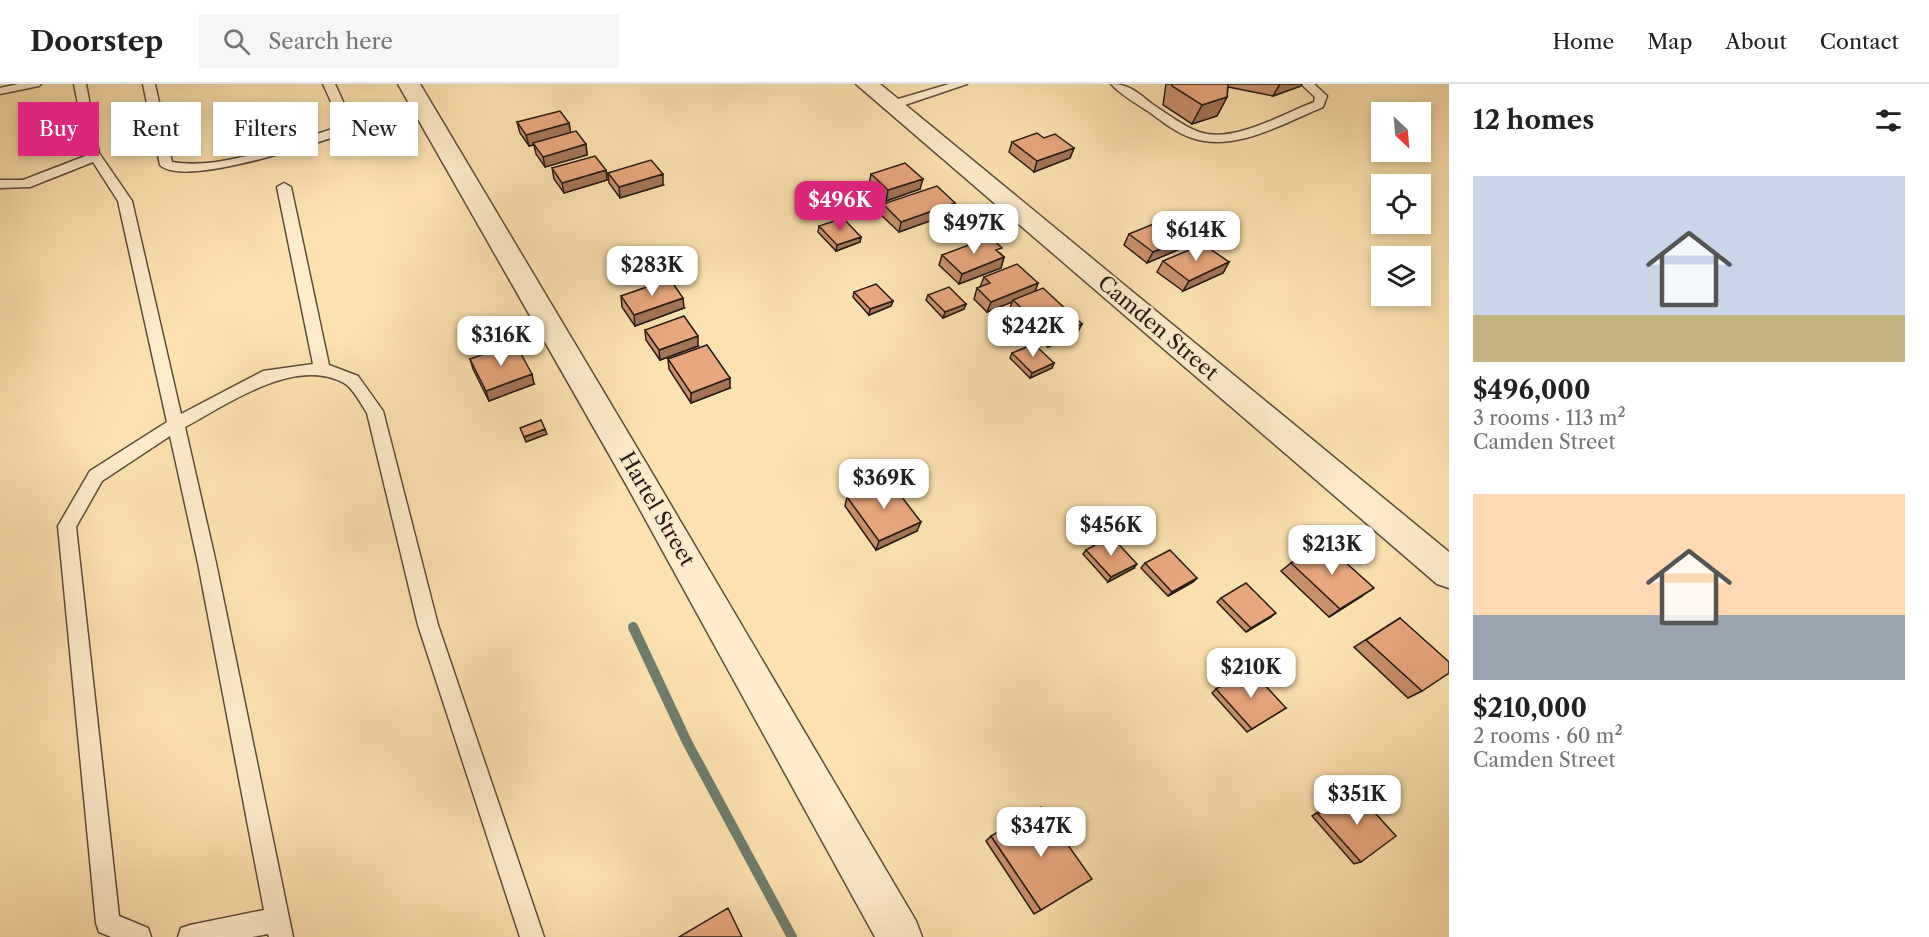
<!DOCTYPE html>
<html lang="en">
<head>
<meta charset="utf-8">
<style>
	:root { --surface:#fff; --page:#f6f6f6; --text:#202124; --muted:#757577; --line:#e0e0e0; --accent:#db2777 }
	body { margin:0; font-family:"Libre Caslon Text",serif; background:var(--page); color:var(--text); height:100vh; display:flex; flex-direction:column; font-size:22px; white-space:nowrap }
	* { box-sizing:border-box; margin:0 }
	p { font-size:20px; color:var(--muted) }
	.icon { flex:none; width:33px; height:33px; fill:none; stroke:currentColor; stroke-width:2; stroke-linecap:round; stroke-linejoin:round }
	.map { position:relative; flex:1; overflow:hidden }
	.side { display:flex; flex-direction:column; background:var(--surface); width:480px }
	.side>* { flex:none }
	.hud { position:absolute; left:18px; top:18px; width:570px; height:54px; display:flex; gap:12px }
	.needle { width:39px; rotate:154deg }
	.fabs { position:absolute; left:1371px; top:18px; display:grid; gap:12px }
	.fabs a { display:grid; place-items:center; width:60px; height:60px; border-radius:0px; background:var(--surface); box-shadow:0 3px 9px #0003; font-size:30px }
	.price { position:absolute; translate:-50% -51px; padding:0 14px; border-radius:12px; background:#fff; color:#222; font-size:20px; line-height:39px; filter:drop-shadow(0 2px 3px #0008) }
	.price::after { content:''; position:absolute; left:50%; top:36px; width:18px; height:14px; margin-left:-9px; background:inherit; clip-path:polygon(0 0,100% 0,50% 100%) }
	.price.current { background:var(--accent); color:#fff }
	ul { padding:0; list-style:none }
	li { display:grid; align-content:center; gap:12px; height:318px; padding:0 24px }
	li span { display:grid; place-items:center; height:186px; border-radius:0px; color:#555 }
	li>.icon { margin-inline-start:auto }
	span .icon { width:108px; height:108px; fill:#fffc; stroke-width:1 }
	li b { font-size:26px }
	h2 { display:flex; justify-content:space-between; align-items:center; height:72px; padding:0 24px; font-size:26px }
	.chip { padding:0 21px; border-radius:0px; background:var(--surface); box-shadow:0 3px 9px #0003; font-size:21px; line-height:54px }
	.chip.current { background:var(--accent); color:#fff }
	header { display:flex; align-items:center; gap:36px; box-sizing:border-box; height:84px; padding:0 30px; background:var(--surface); border-bottom:2px solid var(--line) }
	header strong { font-size:28px }
	nav { display:flex; gap:33px; margin-inline-start:auto; font-size:21px }
	.search { width:420px; height:54px; background:var(--page); display:flex; align-items:center; gap:15px; box-sizing:border-box; padding:0 21px; border-radius:0px; color:var(--muted); font-size:22px }
	main { display:flex; flex:1; min-height:0 }
	.map>svg:first-child { display:block }
	.lines { fill:none; stroke-linecap:round; stroke-linejoin:round }
	.stream { stroke:#6f7d6e; stroke-width:10 }
	.lane-casing { stroke:#5c4d3b; stroke-width:3 }
	.street-casing { stroke:#5c4d3b; stroke-width:3 }
	.lane { fill:#feeccc; fill-rule:evenodd }
	.street { fill:#feeccc; fill-rule:evenodd }
	.wall { fill:#c8906d; stroke:#271b14; stroke-width:1.5 }
	.shaded-wall { fill:#a27559; stroke:#271b14; stroke-width:1.5 }
	.building { fill:#e8a77f; stroke:#271b14; stroke-width:1.5 }
	.labels { text-anchor:middle; stroke-width:4.5; stroke-linejoin:round; paint-order:stroke }
	.street-label { font-size:21px; fill:#271b14; stroke:#feeccc }
</style>
</head>
<body>
<header>
<strong>Doorstep</strong>
<div class="search"><svg class="icon" aria-label="search" viewBox="0 0 24 24"><circle cx="10" cy="10" r="6"/><path d="M15 15l6 6"/></svg>Search here</div>
<nav><a>Home</a><a>Map</a><a>About</a><a>Contact</a></nav>
</header>
<main>
<div class="map">
<svg width="1449" height="853" viewBox="0 0 1449 853">
	<rect width="100%" height="100%" fill="#fde2b1"/>
	<filter id="stains"><feTurbulence type="fractalNoise" baseFrequency=".00333" numOctaves="4"/><feColorMatrix values="0 0 0 0 .2 0 0 0 0 .09 0 0 0 0 .02 0 0 0 .5 -.17"/></filter>
	<radialGradient id="worn" r=".72"><stop offset=".6" stop-color="#630" stop-opacity="0"/><stop offset="1" stop-color="#630" stop-opacity=".3"/></radialGradient>
	<g class="lines">
		<path class="stream" d="M633,543L687,658L792,853"/>
		<g class="lane-casing">
			<path id="lane" d="M18,0H41L39,2L0,10V4Z
				M74,0H86L99,69L132,117L181,330L263,287L313,280L277,103L284,99L291,103L329,281L358,292L383,327L438,541L544,853H520L418,541L367,329C361,320 353,304 344,299C295,272 228,320 185,343L216,479L293,853H269L268,850L252,853H178L181,844L190,841L264,826L198,479L170,352L102,397L76,443L119,832L148,844L151,853H111L99,848L96,839L58,442L90,387L167,338L118,117L93,78L30,103L0,104V96H23L88,71Z
				M143,0H155L172,78C224,87 292,57 342,42L323,0H335L355,44L353,47C320,57 185,105 160,81Z
				M949,0H967L896,24H888L886,21L888,18Z
				M1111,0C1131,0 1140,11 1155,22C1169,31 1183,42 1199,48C1232,60 1283,30 1314,18L1315,13L1301,0H1314L1327,12L1323,23C1284,39 1235,69 1192,54C1177,49 1164,39 1152,30C1139,21 1122,12 1111,0Z"/>
		</g>
		<g class="street-casing">
			<path id="street" d="M398,0H420L649,384L916,837L922,853H875L627,402Z
				M856,0H880L1449,468V504L1437,500Z"/>
		</g>
		<use href="#lane" class="lane"/>
		<use href="#street" class="street"/>
	</g>
	<path class="wall" d="M1166,0H1302L1301,2L1273,12L1228,3L1227,13L1217,32L1192,40L1163,21Z
		M517,38L569,39L570,49L586,60L587,71L545,83L536,70L534,61L529,62L520,49Z
		M1012,58L1074,64L1070,74L1034,88L1009,68Z
		M552,84L606,86L607,96L564,109L554,95Z
		M608,89L663,101L620,114L609,99Z
		M871,90L920,105L886,117L869,100Z
		M955,119L952,129L899,148L881,131L883,120Z
		M819,142L861,153L860,158L836,167L818,148Z
		M1129,150L1193,152L1187,162L1147,179L1124,161Z
		M1000,169L1004,173L1001,184L959,200L939,181L942,171Z
		M1163,177L1229,178L1223,189L1183,207L1157,188Z
		M984,193L1038,199L1035,207L1077,250L1048,263L1009,227L1012,218L987,228L974,215L977,204L980,203Z
		M854,208L893,217L891,222L869,231L853,213Z
		M928,211L966,220L964,225L943,234L926,216Z
		M621,212L684,224L635,242L622,223Z
		M645,246L698,262L660,276L646,256Z
		M1012,269L1054,279L1052,284L1030,294L1010,274Z
		M470,275L534,300L489,317L473,285Z
		M668,275L730,304L691,319L669,285Z
		M847,413L917,447L876,466L845,422Z
		M1086,466L1134,484L1108,498L1083,470Z
		M1145,479L1197,494L1193,498L1168,512L1141,484Z
		M1291,479L1362,512L1329,533L1281,487Z
		M1221,514L1271,533L1246,548L1217,518Z
		M1400,534L1422,607L1408,614L1354,563Z
		M1216,605L1286,624L1247,648L1212,609Z
		M1354,706L1361,778L1354,780L1312,732L1347,709Z
		M991,752L1041,826L1034,830L986,757Z"/>
	<path class="shaded-wall" d="M1280,0H1302L1301,2L1273,12Z
		M1227,13L1217,32L1192,40L1202,21Z
		M569,39L571,50L529,62L526,51Z
		M586,60L587,71L545,83L543,73Z
		M1074,64L1070,74L1034,88L1037,77Z
		M606,86L607,96L564,109L562,99Z
		M663,90V101L620,114L619,103Z
		M923,95L920,105L886,117L888,106Z
		M955,119L952,129L899,148L901,138Z
		M1193,152L1187,162L1147,179L1153,168Z
		M861,153L860,158L836,167L837,161Z
		M1004,173L1001,184L959,200L962,190Z
		M1229,178L1223,189L1183,207L1189,197Z
		M1038,199L1034,210L1013,216L1012,218L987,228L991,218Z
		M683,214L684,224L635,242L634,231Z
		M893,217L891,222L869,231L870,225Z
		M966,220L964,225L943,234L945,228Z
		M1082,240L1077,250L1048,263L1052,253Z
		M698,252V262L660,276L659,266Z
		M1054,279L1052,284L1030,294L1032,289Z
		M532,290L534,300L489,317L486,307Z
		M730,294V304L691,319V309Z
		M545,345L547,350L526,358L524,353Z
		M921,438L917,447L876,466L879,457Z
		M1137,480L1134,484L1108,498L1111,493Z
		M1197,494L1193,498L1168,512L1172,508Z
		M1374,504L1362,512L1329,533L1340,525Z
		M1276,529L1271,533L1246,548L1251,544Z"/>
	<path class="building" d="M1172,0H1228L1227,13L1202,21L1172,2Z
		M560,27L569,39L526,51L517,38Z
		M576,47L586,60L543,73L533,59Z
		M1037,49L1044,54L1055,50L1074,64L1037,77L1012,58Z
		M595,72L606,86L562,99L552,84Z
		M651,76L663,90L619,103L608,89Z
		M905,79L923,95L888,106L871,90Z
		M937,102L955,119L901,138L883,120Z
		M843,134L861,153L837,161L819,142Z
		M1168,134L1193,152L1153,168L1129,150Z
		M990,153L1002,164L996,166L1004,173L962,190L942,171Z
		M1203,160L1229,178L1189,197L1163,177Z
		M1017,180L1038,199L991,218L977,204L990,199L984,193Z
		M670,195L683,214L634,231L621,212Z
		M876,200L893,217L870,225L854,208Z
		M949,203L966,220L945,228L928,211Z
		M1043,204L1082,240L1052,253L1013,216Z
		M684,232L698,252L659,266L645,246Z
		M515,259L532,290L486,307L470,275Z
		M1034,260L1054,279L1032,289L1012,269Z
		M707,261L730,294L691,309L668,275Z
		M541,336L545,345L524,353L520,344Z
		M888,395L921,438L879,457L847,413Z
		M1111,452L1137,480L1111,493L1086,466Z
		M1324,459L1374,504L1340,525L1291,479Z
		M1170,466L1197,494L1172,508L1145,479Z
		M1246,499L1276,529L1251,544L1221,514Z
		M1400,534L1449,578V589L1422,607L1366,556Z
		M1250,585L1286,624L1252,645L1216,605Z
		M1354,706L1396,752L1361,778L1318,730Z
		M1041,723L1092,795L1041,826L991,752Z
		M728,824L742,853H679Z"/>
	<g class="labels">
		<g class="street-label">
			<text transform="translate(1158 244) rotate(40)" y="7">Camden Street</text>
			<text transform="translate(657 425) rotate(60)" y="7">Hartel Street</text>
		</g>
	</g>
	<rect width="100%" height="100%" filter="url(#stains)"/>
	<rect width="100%" height="100%" fill="url(#worn)"/>
</svg>
<div class="fabs">
<a><svg class="needle" viewBox="-14 -14 28 28"><path d="M0-13l5 13h-10z" fill="#e53935"/><path d="M0 13l5-13h-10z" fill="#757577"/></svg></a>
<a><svg class="icon" aria-label="locate" viewBox="0 0 24 24"><circle cx="12" cy="12" r="6"/><path d="M12 2v4M12 18v4M2 12h4M18 12h4"/></svg></a>
<a><svg class="icon" aria-label="layers" viewBox="0 0 24 24"><path d="M12 4l9 5-9 5-9-5zM3 14l9 5 9-5"/></svg></a>
</div>
<b class="price current" style="left:840px;top:148px">$496K</b>
<b class="price" style="left:974px;top:171px">$497K</b>
<b class="price" style="left:1196px;top:178px">$614K</b>
<b class="price" style="left:652px;top:213px">$283K</b>
<b class="price" style="left:1033px;top:274px">$242K</b>
<b class="price" style="left:501px;top:283px">$316K</b>
<b class="price" style="left:884px;top:426px">$369K</b>
<b class="price" style="left:1111px;top:473px">$456K</b>
<b class="price" style="left:1332px;top:492px">$213K</b>
<b class="price" style="left:1251px;top:615px">$210K</b>
<b class="price" style="left:1357px;top:742px">$351K</b>
<b class="price" style="left:1041px;top:774px">$347K</b>
<div class="hud">
<a class="chip current">Buy</a>
<a class="chip">Rent</a>
<a class="chip">Filters</a>
<a class="chip">New</a>
</div>
</div>
<section class="side">
<h2>12 homes<svg class="icon" aria-label="filters" viewBox="0 0 24 24"><path d="M4 7h16M4 17h16"/><circle cx="9" cy="7" r="2"/><circle cx="15" cy="17" r="2"/></svg></h2>
<ul>
<li><span style="background:linear-gradient(#c9d6e8 75%,#c2b280 0)"><svg class="icon" aria-label="home" viewBox="0 0 24 24"><path d="M3 11l9-7 9 7M6 9v11h12V9"/></svg></span><div><b>$496,000</b><p>3 rooms · 113 m²</p><p>Camden Street</p></div></li>
<li><span style="background:linear-gradient(#ffd9b3 65%,#9aa5b1 0)"><svg class="icon" aria-label="home" viewBox="0 0 24 24"><path d="M3 11l9-7 9 7M6 9v11h12V9"/></svg></span><div><b>$210,000</b><p>2 rooms · 60 m²</p><p>Camden Street</p></div></li>
</ul>
</section>
</main>
</body>
</html>
